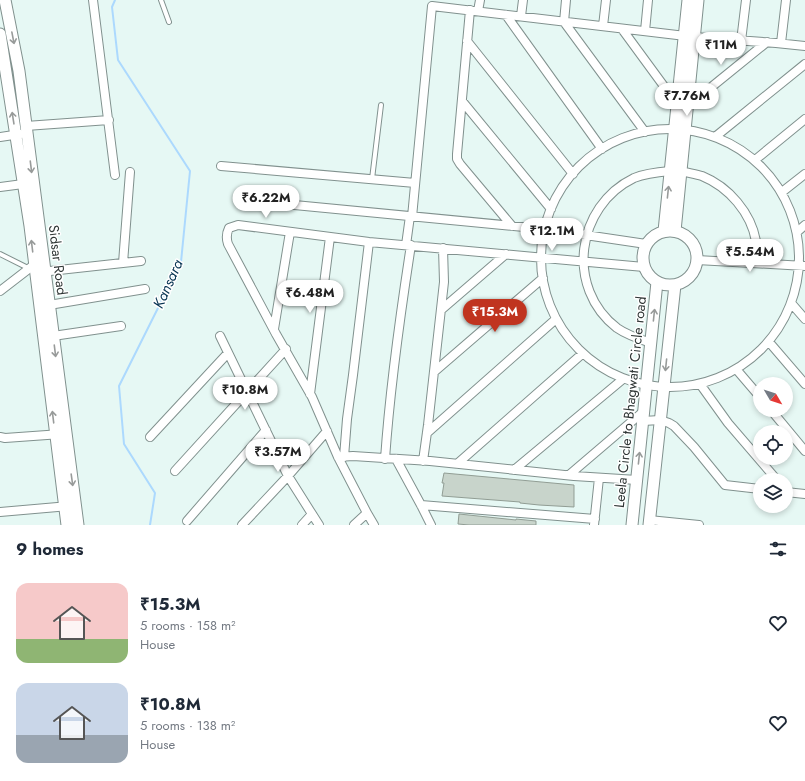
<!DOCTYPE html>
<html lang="en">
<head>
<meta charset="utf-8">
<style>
	:root { --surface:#fff; --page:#f6f6f7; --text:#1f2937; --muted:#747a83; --accent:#c0341f }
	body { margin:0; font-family:Jost,sans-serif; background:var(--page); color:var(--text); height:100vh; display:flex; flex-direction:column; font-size:15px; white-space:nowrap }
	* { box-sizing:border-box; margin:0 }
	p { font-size:13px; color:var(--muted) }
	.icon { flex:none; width:22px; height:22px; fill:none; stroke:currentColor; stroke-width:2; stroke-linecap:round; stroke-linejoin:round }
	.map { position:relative; height:525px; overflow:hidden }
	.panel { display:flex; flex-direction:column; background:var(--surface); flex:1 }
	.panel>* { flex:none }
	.needle { width:26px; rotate:129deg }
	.tools { position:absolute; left:753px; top:377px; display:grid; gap:8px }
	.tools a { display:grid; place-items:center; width:40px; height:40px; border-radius:50%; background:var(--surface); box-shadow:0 2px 6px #0003; font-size:20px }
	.price { position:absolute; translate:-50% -34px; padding:0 9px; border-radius:14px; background:#fff; color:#222; font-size:13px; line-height:26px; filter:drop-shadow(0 1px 2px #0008) }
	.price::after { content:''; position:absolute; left:50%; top:24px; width:12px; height:9px; margin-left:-6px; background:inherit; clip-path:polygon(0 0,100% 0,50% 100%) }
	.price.active { background:var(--accent); color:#fff }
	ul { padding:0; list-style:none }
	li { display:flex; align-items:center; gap:12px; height:100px; padding:0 16px }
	li span { display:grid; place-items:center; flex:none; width:112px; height:80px; border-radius:12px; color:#555 }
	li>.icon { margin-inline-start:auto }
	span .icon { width:48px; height:48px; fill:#fffc; stroke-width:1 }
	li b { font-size:17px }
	h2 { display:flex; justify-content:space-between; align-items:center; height:48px; padding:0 16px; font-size:17px }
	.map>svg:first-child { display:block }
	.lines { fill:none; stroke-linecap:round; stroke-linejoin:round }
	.stream { stroke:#acd9fe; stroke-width:2 }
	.building { fill:#c8d4cb; stroke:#919d94 }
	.lane-casing { stroke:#81918e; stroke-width:6 }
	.street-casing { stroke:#81918e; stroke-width:10 }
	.secondary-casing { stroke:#81918e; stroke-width:13 }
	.lane { stroke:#fff; stroke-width:4 }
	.street { stroke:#fff; stroke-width:8 }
	.secondary { stroke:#fff; stroke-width:11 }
	.oneway { stroke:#989b9a }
	.labels { text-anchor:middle; stroke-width:3; stroke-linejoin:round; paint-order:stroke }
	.street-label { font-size:14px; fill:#303736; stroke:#fff }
	.water-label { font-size:15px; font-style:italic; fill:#063351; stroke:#fff }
</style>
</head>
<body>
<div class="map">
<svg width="805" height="525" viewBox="0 0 805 525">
	<rect width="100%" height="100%" fill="#e6f8f4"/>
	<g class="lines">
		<path class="stream" d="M115,0L112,7L118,60L190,171L181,262L119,386L124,444L155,493L150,525"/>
	</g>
	<path class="building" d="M444,473L574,485V507L539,505L520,503V502L442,496L444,483H442Z
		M459,514L516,520V519L536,521V525H469L458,524Z"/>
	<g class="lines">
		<g class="lane-casing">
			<path id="lane" d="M161,0L169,22
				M372,179L381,105
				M0,254L28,268"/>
		</g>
		<g class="street-casing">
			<path id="street" d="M93,0L115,175
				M566,0L564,22L645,132
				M470,10L457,154V159L460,164L512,226
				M478,11L480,0
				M506,15L602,149
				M521,16L523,0
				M603,26L606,0
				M622,29L677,104
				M645,31L648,0
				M467,41L573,174
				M741,41L746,0
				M781,43L786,0
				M462,101L551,209
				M688,106L767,42
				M26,126L109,120
				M541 258a129 129 0 1 1 258 0a129 129 0 1 1-258 0Z
				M0,137L20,134
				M715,137L805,64
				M755,160L805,119
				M221,166L415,183
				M681,171C688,173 696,174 702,176C729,187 751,213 756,241C757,248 757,256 757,263
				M0,187L23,184
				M782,192L805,174
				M284,204L545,229L646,244
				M412,217L432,6L694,37L776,43L805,46
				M797,232L805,225
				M406,245L410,216
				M697,260L805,266
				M123,263L130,172
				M41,272L141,261
				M0,291L35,264
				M791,303L805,319
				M49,305L145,289
				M441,310L506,254
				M274,329L290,232
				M53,336L121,326
				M220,336L288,476L312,514
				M769,342L805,384
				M651,343C639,339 627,335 617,328C565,288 576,206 634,178C646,173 658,172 670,171
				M736,369L760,397
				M434,372L543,278
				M700,384L728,423L777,480
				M310,394L330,237
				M771,410L805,451
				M643,421L660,420L669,423L674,426L694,447L725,485L760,489
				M427,433L556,319
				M0,437L5,438L61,434
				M150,437L228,353
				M338,457L353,456L430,461L574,476L637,480
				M344,457L347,419L353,375L369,242
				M385,459C390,387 400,316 411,245
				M396,459L421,505L431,525
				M423,461L428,425L444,282L443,248
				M457,464L582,354
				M514,470L623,379
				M175,471L286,349
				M569,475L644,411
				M786,492L805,494
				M421,505L595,519
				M0,512L69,506
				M367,513L374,525
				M649,520L699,525
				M187,521L266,430
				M242,525L288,476L327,431
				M302,525L312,514L319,525
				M354,525L367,513L338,457L312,397L276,334L228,244C226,238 226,234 229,228L238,225L369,242L644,267
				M594,525L599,478"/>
		</g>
		<g class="secondary-casing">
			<path id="secondary" d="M5,0L19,71L78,525
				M0,34L30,226L67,525
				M643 258a27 27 0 1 1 54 0a27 27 0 1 1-54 0Z
				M664,231L688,0
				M675,231L698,0
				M632,525L657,282
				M649,525L675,285"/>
		</g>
		<use href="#lane" class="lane"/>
		<use href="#street" class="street"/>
		<use href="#secondary" class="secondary"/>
	</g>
	<defs><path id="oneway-shaft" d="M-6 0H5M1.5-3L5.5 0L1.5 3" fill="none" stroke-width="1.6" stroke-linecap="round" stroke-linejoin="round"/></defs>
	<g class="oneway">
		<use href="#oneway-shaft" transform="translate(13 38) rotate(79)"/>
		<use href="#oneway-shaft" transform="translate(13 118) rotate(-99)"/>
		<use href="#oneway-shaft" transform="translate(31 167) rotate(83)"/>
		<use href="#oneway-shaft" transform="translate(668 192) rotate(-84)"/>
		<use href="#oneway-shaft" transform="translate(32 246) rotate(-97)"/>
		<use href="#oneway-shaft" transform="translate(654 315) rotate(-84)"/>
		<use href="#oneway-shaft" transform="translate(55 351) rotate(83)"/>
		<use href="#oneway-shaft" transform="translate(666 365) rotate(96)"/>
		<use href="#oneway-shaft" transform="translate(53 417) rotate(-97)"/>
		<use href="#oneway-shaft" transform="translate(639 458) rotate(-84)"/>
		<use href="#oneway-shaft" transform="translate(72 480) rotate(82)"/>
	</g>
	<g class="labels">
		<g class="street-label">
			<text transform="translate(58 260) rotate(83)" y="5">Sidsar Road</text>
			<text transform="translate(630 402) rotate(-84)" y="5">Leela Circle to Bhagwati Circle road</text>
		</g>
		<g class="water-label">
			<text transform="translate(168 284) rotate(-66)" y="5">Kansara</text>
		</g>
	</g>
</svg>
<div class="tools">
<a><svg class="needle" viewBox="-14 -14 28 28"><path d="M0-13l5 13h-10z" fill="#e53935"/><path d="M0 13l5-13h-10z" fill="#747a83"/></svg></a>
<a><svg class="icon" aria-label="locate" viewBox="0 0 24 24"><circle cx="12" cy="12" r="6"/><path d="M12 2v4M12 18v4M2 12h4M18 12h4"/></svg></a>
<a><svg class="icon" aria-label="layers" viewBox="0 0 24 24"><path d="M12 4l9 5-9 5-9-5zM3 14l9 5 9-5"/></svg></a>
</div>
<b class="price" style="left:721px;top:66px">₹11M</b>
<b class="price" style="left:687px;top:117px">₹7.76M</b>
<b class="price" style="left:266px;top:219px">₹6.22M</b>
<b class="price" style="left:552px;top:252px">₹12.1M</b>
<b class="price" style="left:750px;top:273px">₹5.54M</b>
<b class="price" style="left:310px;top:314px">₹6.48M</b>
<b class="price active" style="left:495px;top:333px">₹15.3M</b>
<b class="price" style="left:245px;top:411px">₹10.8M</b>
<b class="price" style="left:278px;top:473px">₹3.57M</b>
</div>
<section class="panel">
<h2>9 homes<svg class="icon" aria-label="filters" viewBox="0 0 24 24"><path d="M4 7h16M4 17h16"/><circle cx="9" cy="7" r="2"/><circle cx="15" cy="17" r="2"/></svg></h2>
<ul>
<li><span style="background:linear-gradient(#f6c9c9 70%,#8fb573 0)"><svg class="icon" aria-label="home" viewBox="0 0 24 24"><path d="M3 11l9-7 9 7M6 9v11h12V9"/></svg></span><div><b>₹15.3M</b><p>5 rooms · 158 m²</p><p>House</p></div><svg class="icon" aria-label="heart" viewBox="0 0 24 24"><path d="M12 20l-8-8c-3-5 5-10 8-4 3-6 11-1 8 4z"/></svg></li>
<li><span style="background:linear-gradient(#c9d6e8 65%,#9aa5b1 0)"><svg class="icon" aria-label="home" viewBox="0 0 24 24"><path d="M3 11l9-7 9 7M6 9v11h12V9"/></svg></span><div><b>₹10.8M</b><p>5 rooms · 138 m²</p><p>House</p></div><svg class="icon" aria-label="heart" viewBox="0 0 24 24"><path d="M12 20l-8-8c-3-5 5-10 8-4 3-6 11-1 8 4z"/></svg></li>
</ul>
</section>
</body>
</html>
